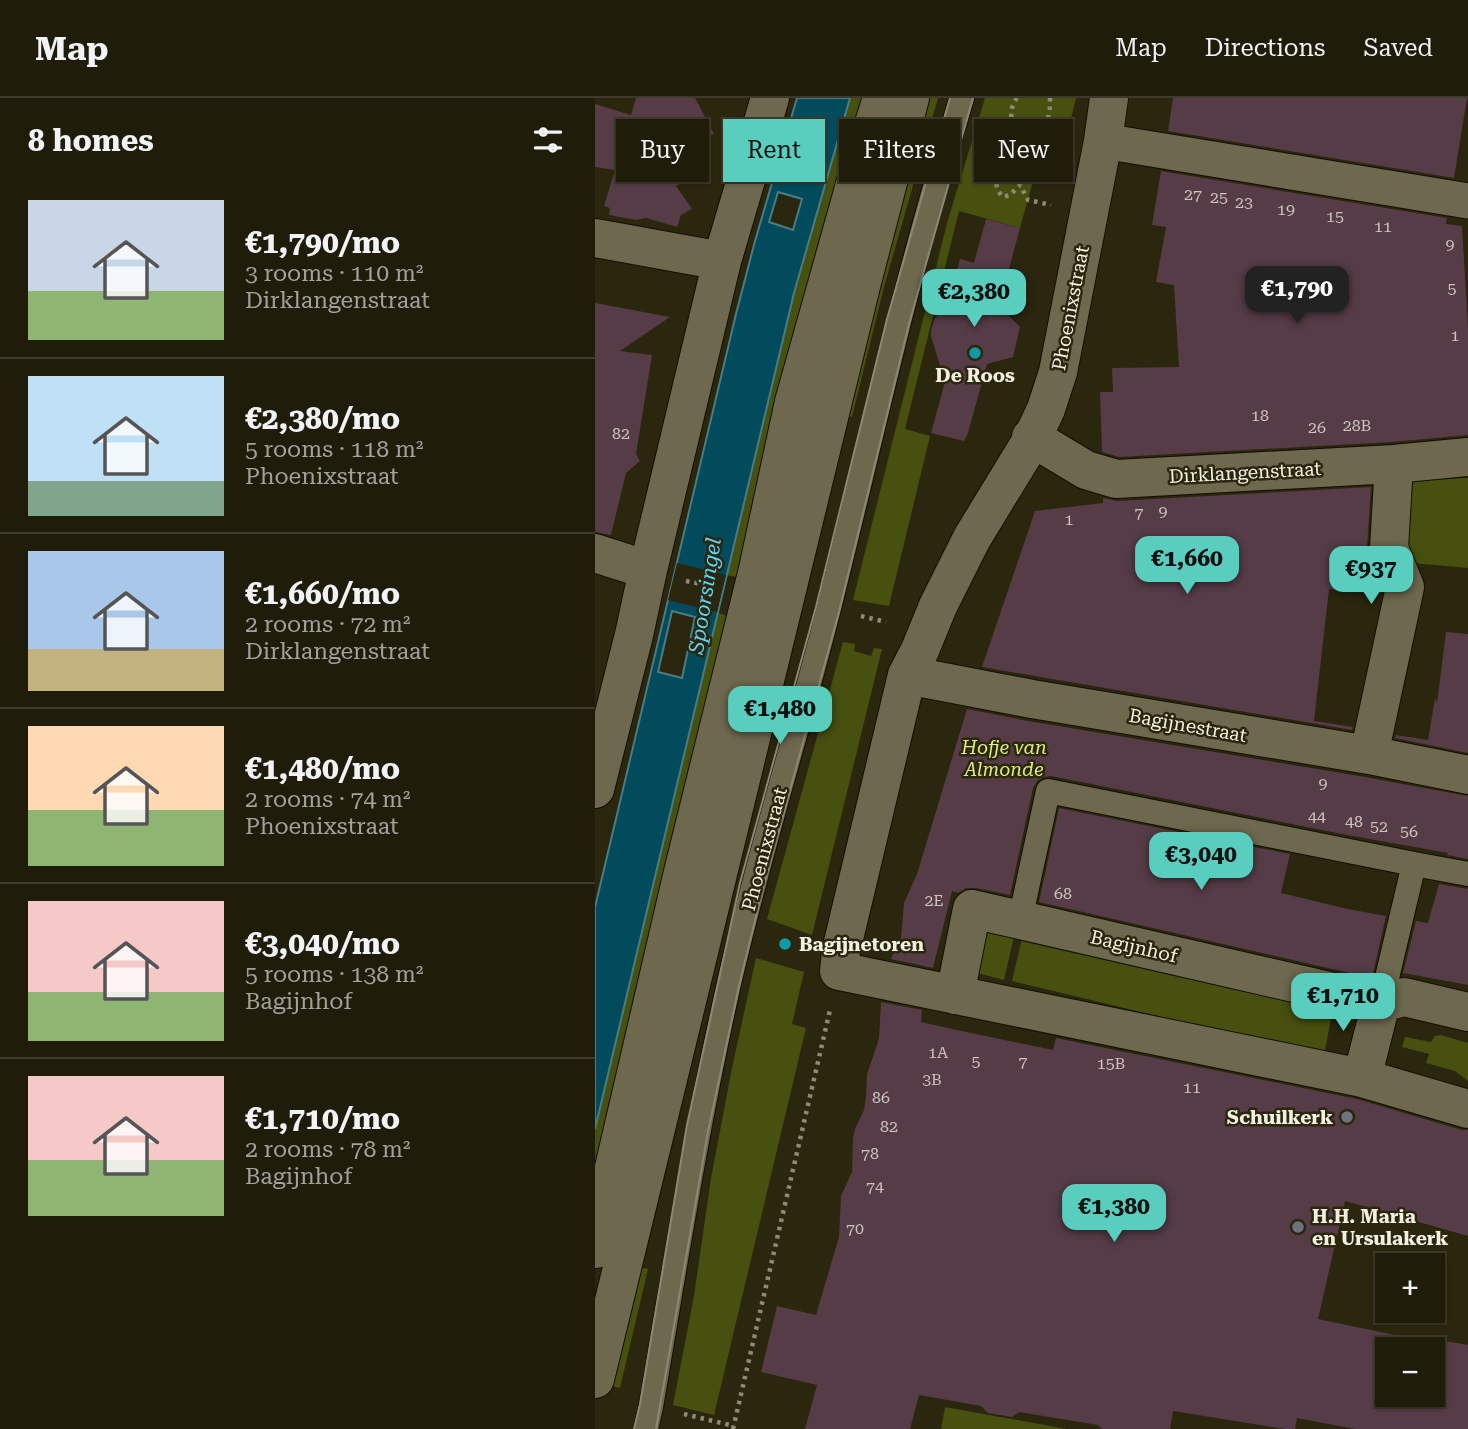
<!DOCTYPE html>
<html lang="en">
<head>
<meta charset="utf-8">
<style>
	:root { --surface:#201c0a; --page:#2d2918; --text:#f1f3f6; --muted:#a2a19c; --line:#3d3a2b; --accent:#59cebf }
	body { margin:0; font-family:"Roboto Serif",serif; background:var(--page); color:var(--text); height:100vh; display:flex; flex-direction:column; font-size:26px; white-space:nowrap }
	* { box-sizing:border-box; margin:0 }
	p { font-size:23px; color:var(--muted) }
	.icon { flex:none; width:38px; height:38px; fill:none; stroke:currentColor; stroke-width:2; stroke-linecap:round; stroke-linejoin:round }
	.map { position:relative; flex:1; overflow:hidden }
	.drawer { display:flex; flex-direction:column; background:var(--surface); width:595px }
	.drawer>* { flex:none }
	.hud { position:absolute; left:21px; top:21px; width:665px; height:63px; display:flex; gap:14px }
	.fabs { position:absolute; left:780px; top:1155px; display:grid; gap:14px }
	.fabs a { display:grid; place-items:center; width:70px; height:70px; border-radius:0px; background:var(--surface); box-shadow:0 2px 5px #0004,0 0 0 2px var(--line); font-size:35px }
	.price { position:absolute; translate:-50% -60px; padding:0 16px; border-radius:14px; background:var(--accent); color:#111; font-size:23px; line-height:46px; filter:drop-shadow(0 2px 4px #0008) }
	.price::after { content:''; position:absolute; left:50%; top:42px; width:21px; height:16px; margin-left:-10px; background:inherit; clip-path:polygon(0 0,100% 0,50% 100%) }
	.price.active { background:#222; color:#fff }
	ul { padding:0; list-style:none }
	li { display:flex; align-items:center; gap:21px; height:175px; padding:0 28px }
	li+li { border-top:2px solid var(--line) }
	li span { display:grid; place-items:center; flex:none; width:196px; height:140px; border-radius:0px; color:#555 }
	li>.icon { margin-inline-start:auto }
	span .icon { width:84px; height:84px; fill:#fffc; stroke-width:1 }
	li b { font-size:30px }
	h2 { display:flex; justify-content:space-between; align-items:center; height:84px; padding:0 28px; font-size:30px }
	.chip { padding:0 24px; border-radius:0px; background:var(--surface); box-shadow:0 2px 5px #0004,0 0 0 2px var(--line); font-size:24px; line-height:63px }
	.chip.active { background:var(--accent); color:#111 }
	header { display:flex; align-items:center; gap:42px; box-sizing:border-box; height:98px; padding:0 35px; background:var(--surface); border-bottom:2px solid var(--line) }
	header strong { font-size:33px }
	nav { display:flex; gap:38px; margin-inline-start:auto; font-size:24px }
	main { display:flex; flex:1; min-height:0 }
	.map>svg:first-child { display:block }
	.green { fill:#485010 }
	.water { fill:#014b5c; stroke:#4a7c84; stroke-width:2; fill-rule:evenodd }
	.pier { fill:#2b260e }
	.building { fill:#553c46; fill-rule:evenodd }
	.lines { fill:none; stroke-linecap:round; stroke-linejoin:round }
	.service-casing { stroke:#130f00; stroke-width:26 }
	.pedestrian-casing { stroke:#130f00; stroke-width:37 }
	.minor-casing { stroke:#130f00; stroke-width:40 }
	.tertiary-casing { stroke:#130f00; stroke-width:40 }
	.path { stroke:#8e8a77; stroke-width:4.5; stroke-dasharray:3.5 5; stroke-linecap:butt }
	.service { stroke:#6e684e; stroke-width:24 }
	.pedestrian { stroke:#6e684e; stroke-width:35 }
	.minor { stroke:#6e684e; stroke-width:38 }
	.tertiary { stroke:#6e684e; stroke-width:38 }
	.tram { stroke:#8c8875; stroke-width:2 }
	.culture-dot { fill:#0f9aa8; stroke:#2b260e; stroke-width:2.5 }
	.worship-dot { fill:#6b7280; stroke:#2b260e; stroke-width:2.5 }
	.labels { text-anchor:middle; stroke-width:5; stroke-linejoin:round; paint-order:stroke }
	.number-label { font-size:16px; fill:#ccc3bb }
	.street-label { font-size:19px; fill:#f3f0e2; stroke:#2b260e }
	.poi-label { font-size:19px; font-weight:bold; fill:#f3f0e2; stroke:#2b260e; text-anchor:start }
	.park-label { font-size:19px; font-style:italic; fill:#ddef79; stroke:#2b260e }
	.water-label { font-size:21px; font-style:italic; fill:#5ed5f7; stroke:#2b260e }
</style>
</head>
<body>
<header>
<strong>Map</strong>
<nav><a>Map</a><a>Directions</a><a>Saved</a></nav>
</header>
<main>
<section class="drawer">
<h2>8 homes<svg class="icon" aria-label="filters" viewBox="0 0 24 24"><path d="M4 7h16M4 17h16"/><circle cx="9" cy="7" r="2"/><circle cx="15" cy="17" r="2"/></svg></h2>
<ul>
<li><span style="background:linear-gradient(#c9d6e8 65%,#8fb573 0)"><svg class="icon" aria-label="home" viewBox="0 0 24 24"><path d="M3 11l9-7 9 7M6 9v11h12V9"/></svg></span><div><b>€1,790/mo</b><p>3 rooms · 110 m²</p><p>Dirklangenstraat</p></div></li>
<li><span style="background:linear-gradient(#bfe0f5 75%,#7fa58c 0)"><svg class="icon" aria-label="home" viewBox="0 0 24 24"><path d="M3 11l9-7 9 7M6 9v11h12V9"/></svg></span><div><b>€2,380/mo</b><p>5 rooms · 118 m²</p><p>Phoenixstraat</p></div></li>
<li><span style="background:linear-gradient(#a9c7e8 70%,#c2b280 0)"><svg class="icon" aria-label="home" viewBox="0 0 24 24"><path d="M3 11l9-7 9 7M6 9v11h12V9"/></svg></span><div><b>€1,660/mo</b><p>2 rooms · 72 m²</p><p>Dirklangenstraat</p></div></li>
<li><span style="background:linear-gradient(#ffd9b3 60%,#8fb573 0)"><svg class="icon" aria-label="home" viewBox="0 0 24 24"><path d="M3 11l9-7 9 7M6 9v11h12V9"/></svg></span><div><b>€1,480/mo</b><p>2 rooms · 74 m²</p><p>Phoenixstraat</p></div></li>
<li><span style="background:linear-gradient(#f6c9c9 65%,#8fb573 0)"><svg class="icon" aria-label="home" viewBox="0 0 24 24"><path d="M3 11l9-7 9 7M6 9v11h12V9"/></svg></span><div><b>€3,040/mo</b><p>5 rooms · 138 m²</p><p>Bagijnhof</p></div></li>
<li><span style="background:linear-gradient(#f6c9c9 60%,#8fb573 0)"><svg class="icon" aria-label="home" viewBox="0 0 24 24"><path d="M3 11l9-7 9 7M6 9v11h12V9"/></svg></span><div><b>€1,710/mo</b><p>2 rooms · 78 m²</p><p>Bagijnhof</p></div></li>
</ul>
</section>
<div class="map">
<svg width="873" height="1331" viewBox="0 0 873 1331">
	<rect width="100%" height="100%" fill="#2b260e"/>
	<path class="green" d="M255,0H268L223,144L142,479L131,477L199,195Z
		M327,0H343L289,189L257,319L240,316Z
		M390,0H481L464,70L443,65L425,130L364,113L310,331L335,338L294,508L258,502L352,125Z
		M873,380V470L817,465L806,444L812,383Z
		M122,514L134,519L0,1083V1031Z
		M248,544L260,546L259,553L276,558L279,550L287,551L217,837L172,821Z
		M386,821L421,830L409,882L374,873Z
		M429,832L740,899L729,958L417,883Z
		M161,860L209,874L197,926L211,930L119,1317L78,1307L99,1198L116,1080L137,970Z
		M846,937L873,945V983L860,973L831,965L834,956L807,949L810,939L836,944L840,938Z
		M40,1168L53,1171L25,1290L12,1287Z
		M350,1309L472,1331H346Z"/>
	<path class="water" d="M202,0H255L199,195L0,1031V809L141,216L160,143ZM183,94L207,101L198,132L174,124ZM77,513L100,519L87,580L63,574Z"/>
	<path class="pier" d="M82,465L131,477L122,514L73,502Z"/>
	<path class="building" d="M41,0H100L119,36L93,47L107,74L81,88L97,111L86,117L82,129L51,120L41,122L14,117L15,110L9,108L20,72L0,69V6L36,17Z
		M578,0H872L859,80L573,33Z
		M566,73L852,120L851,126L867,128L873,230V337L797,344L524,359L507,354L505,294H518L517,270L584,269L579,187L561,184L571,129L557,127Z
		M391,121L425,130L404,208L425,229L418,259L392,266L373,335L369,343L336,335L350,284L336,238V233L339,222L354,202L365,161L379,165Z
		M0,205L75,219L25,253L57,257L41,356L45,363L31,375L16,437L0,434Z
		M776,389L772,449L774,458L781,476L745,492L734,491L719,623L758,629L757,632L387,569L440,413L508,405V400L522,403Z
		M851,534L873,536V655L800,640L801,637L833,642L840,600L842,605Z
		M372,611L433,623L770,679L873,698V761L852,757L853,755L747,736L456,678L449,679L442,683L438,690L415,797L381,790H371L363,795L357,793L338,870L296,861L306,840L309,805L322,776Z
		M464,710L695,756L686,795L753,811L791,818L777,880L444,804Z
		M844,786L873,791V887L808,875L821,823L833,825Z
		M286,904L327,912L326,924L362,932L458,952L461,940L762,1001L867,1032H873V1138L750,1103L723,1221L814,1240V1237L873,1247V1331H760L702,1320L700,1331H690L578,1313L575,1331H507L503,1327L424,1314L417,1319L393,1315L386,1308L324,1297L315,1331H210L222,1287L166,1274L182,1208L221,1217L244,1139L246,1098L257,1074L258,1040L260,1031L269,1012L271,998L272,976L284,941ZM793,1251H838V1297H793Z"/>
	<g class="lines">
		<g class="service-casing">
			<path id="service" d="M819,766L873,776
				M425,822L453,693L819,766L786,905
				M51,1331L56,1309C80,1169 102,1028 133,890C162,762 202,637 234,510C277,340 313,168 367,0"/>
		</g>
		<g class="pedestrian-casing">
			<path id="pedestrian" d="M508,43L873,103"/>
		</g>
		<g class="minor-casing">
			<path id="minor" d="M514,0L508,43L463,274L451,311L435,345L377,440L343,508L325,552L312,577L246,853L244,873L767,980L873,1011
				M0,140L127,163
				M436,339L491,372L521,381L799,366L873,359
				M0,455L53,472
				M312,577L437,601L774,657L873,677
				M774,657L810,489L794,450L799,366
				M0,691L39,537L53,472L127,163L175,0
				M360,897L377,811L786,905L809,899L873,914
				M767,980L786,905"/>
		</g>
		<g class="tertiary-casing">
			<path id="tertiary" d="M0,1151L88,774L163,471L199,304L263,76L287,0
				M0,1281L266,188L315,0"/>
		</g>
		<path class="path" d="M422,0C421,1 417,9 417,10C411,35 443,64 425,87
			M455,0C455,11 455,22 447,31C442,37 435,39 428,42C411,49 402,61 401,79C401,88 402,93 408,99L415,97L425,87L433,102L456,107
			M91,483L116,488
			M266,518L291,524
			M89,1316L139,1328
			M138,1331L235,912"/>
		<use href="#service" class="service"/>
		<use href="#pedestrian" class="pedestrian"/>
		<use href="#minor" class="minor"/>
		<use href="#tertiary" class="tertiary"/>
		<path class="tram" d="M39,1331L45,1306L92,1027L145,785L221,509L292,221L355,0
			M61,1331L113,1034L144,888L168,790L244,514L314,226L378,0"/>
	</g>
	<g class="culture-dot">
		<circle cx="380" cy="255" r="7"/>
		<circle cx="190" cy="846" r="7"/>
	</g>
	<g class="worship-dot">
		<circle cx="752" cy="1019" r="7"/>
		<circle cx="703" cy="1129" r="7"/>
	</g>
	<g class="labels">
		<g class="number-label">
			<text x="598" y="102">27</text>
			<text x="624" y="105">25</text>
			<text x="649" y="110">23</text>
			<text x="691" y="117">19</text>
			<text x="740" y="124">15</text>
			<text x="788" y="134">11</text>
			<text x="855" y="152">9</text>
			<text x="857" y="196">5</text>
			<text x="860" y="243">1</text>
			<text x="665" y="323">18</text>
			<text x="762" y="333">28B</text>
			<text x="722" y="335">26</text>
			<text x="26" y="341">82</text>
			<text x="568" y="419">9</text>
			<text x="544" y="420">7</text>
			<text x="474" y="427">1</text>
			<text x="728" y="691">9</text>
			<text x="722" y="724">44</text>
			<text x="759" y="729">48</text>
			<text x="784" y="734">52</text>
			<text x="814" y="739">56</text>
			<text x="468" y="801">68</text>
			<text x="339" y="808">2E</text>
			<text x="343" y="960">1A</text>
			<text x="381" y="969">5</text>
			<text x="428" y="969">7</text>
			<text x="516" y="971">15B</text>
			<text x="337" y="987">3B</text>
			<text x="597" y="995">11</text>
			<text x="286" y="1005">86</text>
			<text x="294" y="1034">82</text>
			<text x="275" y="1061">78</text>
			<text x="280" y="1094">74</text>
			<text x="260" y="1136">70</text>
		</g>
		<g class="street-label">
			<text transform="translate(475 210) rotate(-79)" y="7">Phoenixstraat</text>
			<text transform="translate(650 374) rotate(-3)" y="7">Dirklangenstraat</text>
			<text transform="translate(593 627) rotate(10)" y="7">Bagijnestraat</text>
			<text transform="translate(169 751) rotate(-75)" y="7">Phoenixstraat</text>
			<text transform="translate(539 848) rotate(13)" y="7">Bagijnhof</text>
		</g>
		<g class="poi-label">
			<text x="380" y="284" text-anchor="middle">De Roos</text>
			<text x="204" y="853">Bagijnetoren</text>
			<text x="738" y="1026" text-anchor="end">Schuilkerk</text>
			<text x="717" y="1125">H.H. Maria<tspan x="717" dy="22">en Ursulakerk</tspan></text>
		</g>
		<g class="park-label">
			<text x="409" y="656">Hofje van<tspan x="409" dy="22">Almonde</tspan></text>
		</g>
		<g class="water-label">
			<text transform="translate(110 498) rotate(-81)" y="7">Spoorsingel</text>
		</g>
	</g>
</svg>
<div class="fabs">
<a>+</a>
<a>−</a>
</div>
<b class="price active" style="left:702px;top:228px">€1,790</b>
<b class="price" style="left:379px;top:231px">€2,380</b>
<b class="price" style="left:592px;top:498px">€1,660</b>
<b class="price" style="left:776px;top:508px">€937</b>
<b class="price" style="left:185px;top:648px">€1,480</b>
<b class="price" style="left:606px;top:794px">€3,040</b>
<b class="price" style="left:748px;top:935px">€1,710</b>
<b class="price" style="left:519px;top:1146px">€1,380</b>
<div class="hud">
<a class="chip">Buy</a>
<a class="chip active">Rent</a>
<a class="chip">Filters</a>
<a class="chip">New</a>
</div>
</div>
</main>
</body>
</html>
